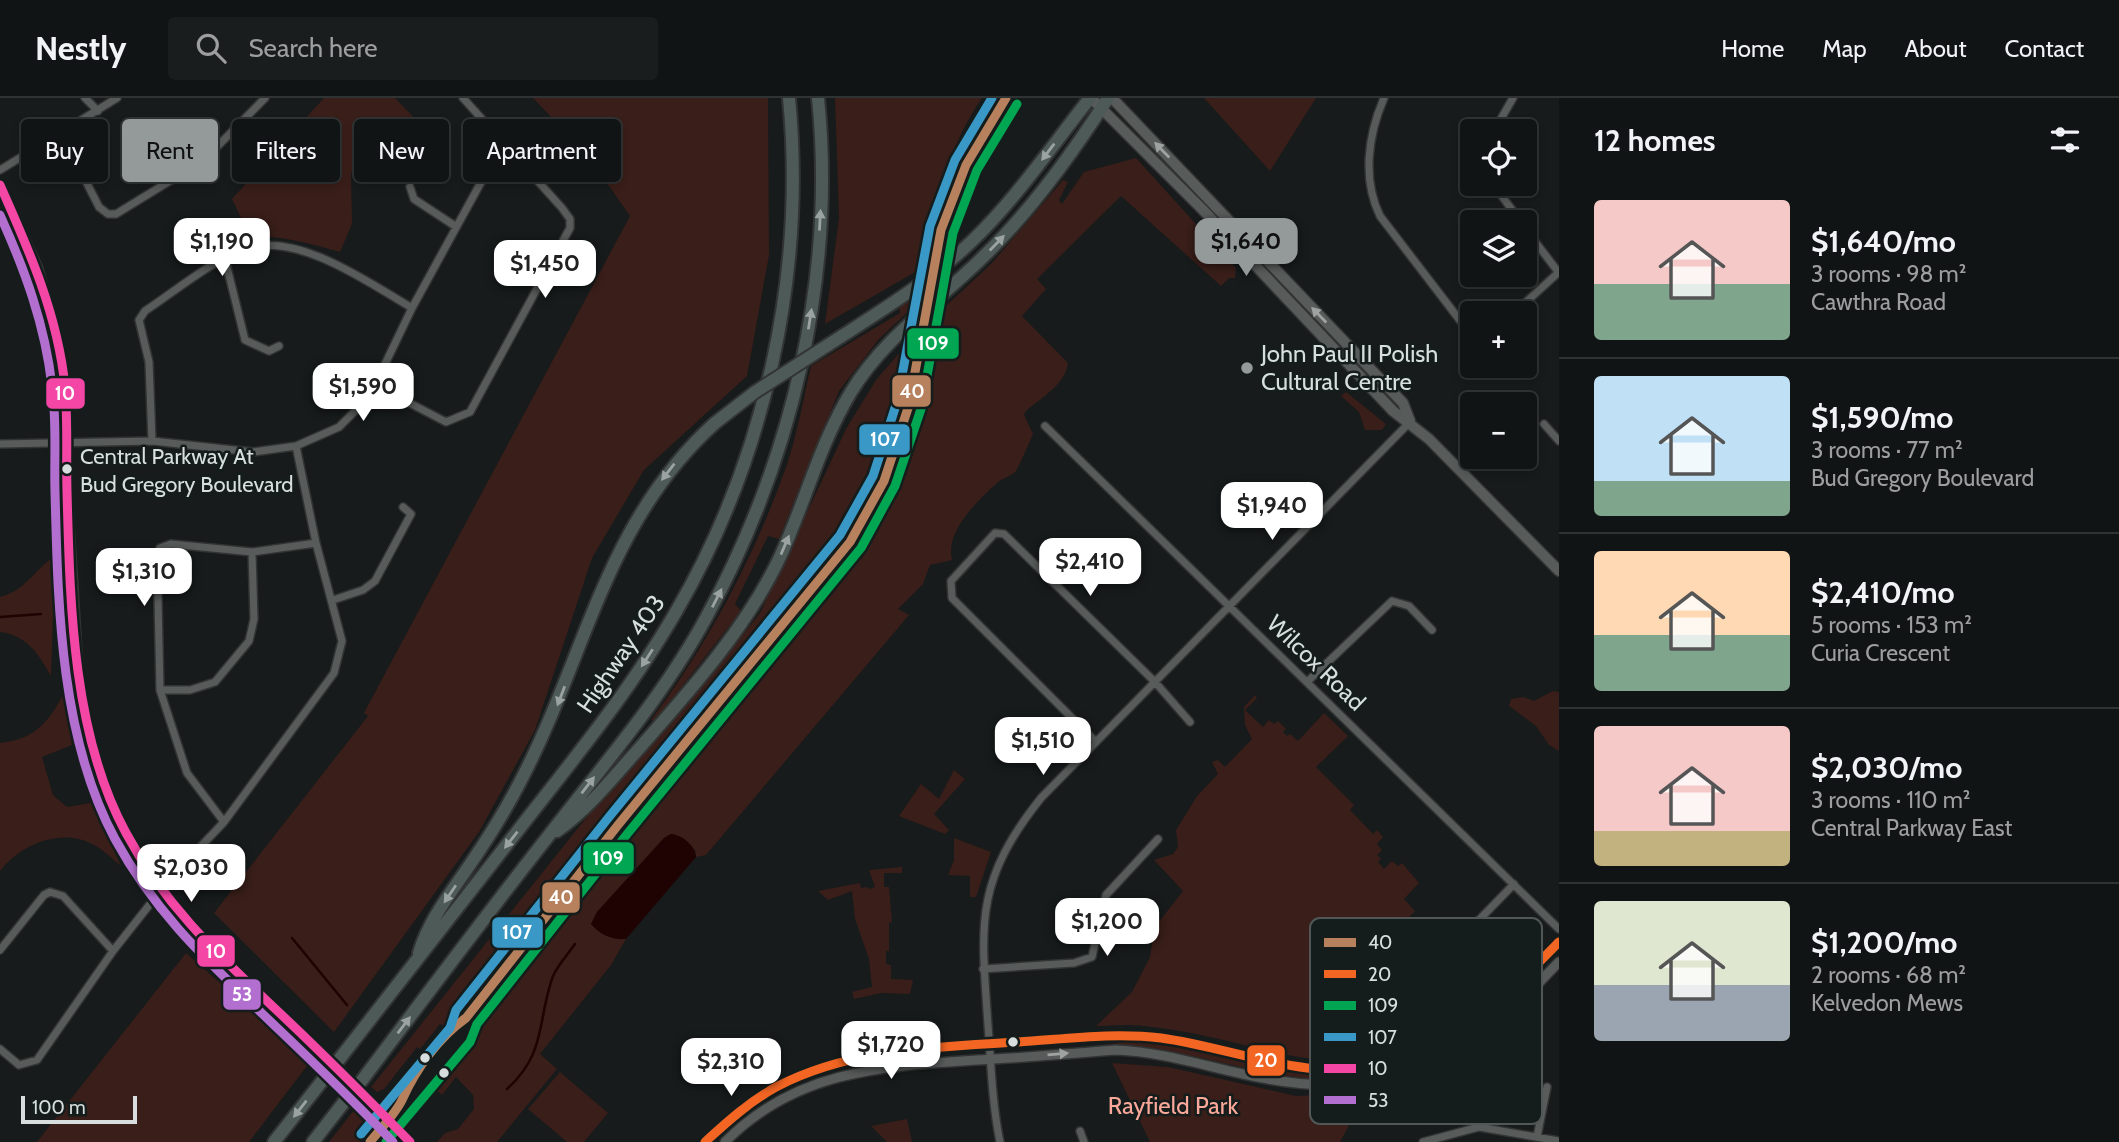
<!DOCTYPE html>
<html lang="en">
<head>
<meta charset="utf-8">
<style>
	:root { --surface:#111414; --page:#1a1d1d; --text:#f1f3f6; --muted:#9c9ea0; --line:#303334; --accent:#949a99 }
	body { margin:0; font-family:Cabin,sans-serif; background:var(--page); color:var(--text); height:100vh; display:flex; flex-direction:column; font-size:26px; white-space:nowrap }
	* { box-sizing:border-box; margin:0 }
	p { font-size:23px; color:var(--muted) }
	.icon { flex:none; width:38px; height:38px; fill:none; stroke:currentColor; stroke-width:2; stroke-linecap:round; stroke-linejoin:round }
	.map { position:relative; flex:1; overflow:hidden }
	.side { display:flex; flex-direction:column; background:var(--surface); width:560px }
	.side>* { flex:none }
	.top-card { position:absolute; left:21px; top:21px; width:665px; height:63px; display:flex; gap:14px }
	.tools { position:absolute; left:1460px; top:21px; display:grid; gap:14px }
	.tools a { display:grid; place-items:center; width:77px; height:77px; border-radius:7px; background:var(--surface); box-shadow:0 4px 10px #0003,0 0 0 2px var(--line); font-size:35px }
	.scale { position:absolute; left:21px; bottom:18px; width:116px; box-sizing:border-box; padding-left:7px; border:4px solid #d8dedd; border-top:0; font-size:19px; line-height:24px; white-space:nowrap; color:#d8dedd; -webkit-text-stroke:5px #151d1c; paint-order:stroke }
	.price { position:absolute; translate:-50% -60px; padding:0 16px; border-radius:14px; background:#fff; color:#222; font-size:23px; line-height:46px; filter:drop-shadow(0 2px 4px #0008) }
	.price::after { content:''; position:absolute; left:50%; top:42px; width:21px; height:16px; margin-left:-10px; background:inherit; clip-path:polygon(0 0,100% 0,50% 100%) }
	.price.on { background:var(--accent); color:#111 }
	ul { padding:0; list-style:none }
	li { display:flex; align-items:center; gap:21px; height:175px; padding:0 35px }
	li+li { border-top:2px solid var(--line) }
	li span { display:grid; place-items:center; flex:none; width:196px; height:140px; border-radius:7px; color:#555 }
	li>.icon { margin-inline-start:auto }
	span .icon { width:84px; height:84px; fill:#fffc; stroke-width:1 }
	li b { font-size:30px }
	h2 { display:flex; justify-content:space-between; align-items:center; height:84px; padding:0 35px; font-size:30px }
	.tag { padding:0 24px; border-radius:7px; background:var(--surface); box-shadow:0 4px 10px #0003,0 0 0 2px var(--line); font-size:24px; line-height:63px }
	.tag.on { background:var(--accent); color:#111 }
	header { display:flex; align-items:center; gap:42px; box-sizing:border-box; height:98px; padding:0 35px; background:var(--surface); border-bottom:2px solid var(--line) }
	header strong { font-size:33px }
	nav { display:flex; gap:38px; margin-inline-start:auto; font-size:24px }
	.search { width:490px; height:63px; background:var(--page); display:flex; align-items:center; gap:18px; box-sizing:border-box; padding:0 24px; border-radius:7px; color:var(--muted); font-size:26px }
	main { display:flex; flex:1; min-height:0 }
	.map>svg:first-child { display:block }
	.green { fill:#391e19 }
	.water { fill:#1f0202 }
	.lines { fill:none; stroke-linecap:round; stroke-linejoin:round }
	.stream { stroke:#1f0202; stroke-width:2.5 }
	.minor-casing { stroke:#323434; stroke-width:10 }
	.tertiary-casing { stroke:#323434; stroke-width:12 }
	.secondary-casing { stroke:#323434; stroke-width:13 }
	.motorway-casing { stroke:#323434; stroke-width:16 }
	.minor { stroke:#575b5a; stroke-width:7 }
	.tertiary { stroke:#575b5a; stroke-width:9 }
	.secondary { stroke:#575b5a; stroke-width:10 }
	.motorway { stroke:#4e5a58; stroke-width:12 }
	.motorway-bridge-casing { stroke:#323434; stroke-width:16; stroke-linecap:butt }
	.motorway-bridge { stroke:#4e5a58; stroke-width:12 }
	.bus-1-casing { stroke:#151d1c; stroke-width:14 }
	.bus-2-casing { stroke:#151d1c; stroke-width:14 }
	.bus-3-casing { stroke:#151d1c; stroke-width:14 }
	.bus-4-casing { stroke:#151d1c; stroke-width:14 }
	.bus-5-casing { stroke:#151d1c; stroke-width:14 }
	.bus-6-casing { stroke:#151d1c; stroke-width:14 }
	.bus-1 { stroke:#b6815c; stroke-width:9 }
	.bus-2 { stroke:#f26522; stroke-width:9 }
	.bus-3 { stroke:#00a651; stroke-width:9 }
	.bus-4 { stroke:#3a98c7; stroke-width:9 }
	.bus-5 { stroke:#f346a5; stroke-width:9 }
	.bus-6 { stroke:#b36fd0; stroke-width:9 }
	.oneway { fill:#9ea3a2 }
	.oneway2 { fill:#9aa3a1 }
	.poi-dot { fill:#949a99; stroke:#151d1c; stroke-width:2.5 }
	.bus-dot { fill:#d8dedd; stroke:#151d1c; stroke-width:2.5 }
	.labels { text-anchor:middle; stroke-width:5; stroke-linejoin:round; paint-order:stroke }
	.bus-label { font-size:22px; fill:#d8dedd; stroke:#151d1c; text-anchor:start }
	.poi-label { font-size:24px; fill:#d8dedd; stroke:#151d1c; text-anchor:start }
	.street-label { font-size:24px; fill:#d8dedd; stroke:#151d1c }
	.park-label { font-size:24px; fill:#fba89a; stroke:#151d1c }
	.key { fill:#151d1c; stroke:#505756; stroke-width:2 }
	.key-label { font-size:19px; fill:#d8dedd }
	.line-badge { stroke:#151d1c; stroke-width:2.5 }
	.badge-label { font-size:19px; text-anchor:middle; font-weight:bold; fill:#fff }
</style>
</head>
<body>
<header>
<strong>Nestly</strong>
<div class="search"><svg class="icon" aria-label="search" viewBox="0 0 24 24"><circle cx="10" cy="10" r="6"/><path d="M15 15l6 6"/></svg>Search here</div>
<nav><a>Home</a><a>Map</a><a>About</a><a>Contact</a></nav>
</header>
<main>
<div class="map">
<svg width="1559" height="1044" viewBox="0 0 1559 1044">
	<rect width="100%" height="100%" fill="#171b1b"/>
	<path class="green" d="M324,0H395L426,32L378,42L351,75L352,126L340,154C310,146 283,137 250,139L232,101Z
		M533,0H768L769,157L747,278L644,372L592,460L535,632L479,734L334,934L214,815L368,618L364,615L630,118L588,58Z
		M835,0H982C947,50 933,114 917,173L825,226L839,120Z
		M1204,0H1316L1270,73Z
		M1136,60L1236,170L1235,180H1229L1221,188L1121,98L1037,181L1046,191L1022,218L1068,265C1066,286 1041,300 1026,313L1024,317L1033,336C1031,341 1017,373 1015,374C1010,379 1002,380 997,385C978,403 945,432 952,462L930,467L923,486L898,511L909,517L706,757L696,759L695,752L671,736L664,740L597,814L591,826L620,841H626L611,867L540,956L557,971L497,1044H437L445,1035L458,1031L474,1011L473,997L456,979L442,997L435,991L468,946L477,919L644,708L845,468L889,392L915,323L932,221L992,165L1063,82L1068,84L1059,102L1062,106L1084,74Z
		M909,201L912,210L879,241L839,293L779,441L768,438L735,506L741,513L655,623L651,622C708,546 753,461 785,372C797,338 803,302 811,268L900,215L899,207Z
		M913,239L902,306L881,365L861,412L829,460L699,612L462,912L444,928L440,926L420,951L417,949L384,991L377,994L371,989L598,705L709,580L760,515L846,331L876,282Z
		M1346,294L1386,326L1382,332H1365L1359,314L1341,298Z
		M55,458L51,578C39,557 27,537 0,534V499C26,492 33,473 55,458Z
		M1553,593L1559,594V653L1549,647L1536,628L1509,608L1511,601L1523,599L1534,603Z
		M64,595L72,647L42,659L53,697L67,709L91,705L121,768C112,761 104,752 94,747C62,729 21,746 0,773V645C35,641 48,625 64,595Z
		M1255,597L1257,600L1245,612L1263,629L1269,622L1274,626L1278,623L1286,631L1283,634L1287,638L1290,636L1298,643L1324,615L1348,638L1316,669L1354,707L1350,712L1373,736L1377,732L1383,739L1377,746L1382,752L1377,757L1381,761L1378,764L1384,771L1392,763L1398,768L1402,765L1419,785L1404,801L1415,813L1397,831L1390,862C1415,906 1421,905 1468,917C1341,1004 1274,941 1144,928C1129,926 1112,928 1096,928L1132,894L1150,859L1153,838L1158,825L1183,793L1154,762L1173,756L1178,749L1176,732L1197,698L1218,676L1212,664L1218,662L1225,669L1252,641L1245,627L1244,609Z
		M954,672L965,681L934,716L949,732L945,736L899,718L921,686L939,701Z
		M954,740L991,754L976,799H970V778L948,777L954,762Z
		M902,769V775H884V789H889L892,824L889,825V853H886V866L891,867V881L913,882L910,896L881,895L854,901L852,894L872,889L869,861L855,821L852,793L828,802L818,793L860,785L861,790L868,789L869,791L875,789L869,772Z
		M186,855L310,964L249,1044H37Z
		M1126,944C1217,947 1290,990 1385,971L1387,977C1291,994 1233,960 1144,950C1122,947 1101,949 1079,950Z
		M1112,965L1168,969L1296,998L1382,994L1356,1014L1363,1022L1358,1026L1352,1022L1340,1044H1150Z
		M560,974L608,1015L584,1044H567L528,1011Z
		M357,1008L375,1024L359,1044H329Z
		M907,1021L912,1044H887L871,1028Z"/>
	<path class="water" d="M671,736C682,737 695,747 696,759L626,841C612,842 600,837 591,826L597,814L664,740Z"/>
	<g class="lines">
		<path class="stream" d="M0,519L41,516
			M292,840L347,907
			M507,991C547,955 537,922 553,878C558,867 568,856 575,846"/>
		<g class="minor-casing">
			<path id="minor" d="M85,0L98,13
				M1384,0C1368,37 1362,81 1380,118L1472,238
				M1494,33L1513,0
				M62,36L99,109L108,116H116L204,62L265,0
				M0,72L117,0
				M1493,86L1521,124
				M410,89L414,101L455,128
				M1524,129L1559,175
				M225,161L245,242L269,253L279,248
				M1514,215L1559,174
				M375,287L446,324L470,314L570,130V121L562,110L463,0
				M1544,326L1559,343
				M1045,328L1559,831
				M152,343L149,264L139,222L145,213C174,194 212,162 245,151C297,133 369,185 412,210
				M0,346L152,343L253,354L296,348L339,329L357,311L375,287L412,210L485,77L511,53
				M333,502L363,492L375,483L411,416L403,409
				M1308,583L1392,503L1409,508L1432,532
				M160,592H190L215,584L249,543L254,521L252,454
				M1096,644L952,500L951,483L995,435L1004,436L1155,584L1190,624
				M224,724L187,675L160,592L157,457L160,450L171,446L252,454L316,445
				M0,852L44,797L50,794L63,798L113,853
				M1444,858L1514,786
				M983,871L1074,865L1092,859L1106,797L1158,741
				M0,951L19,967L37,962L113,853L169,782L224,724L334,575L342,543L316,445L296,348
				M1080,1033L1084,1044
				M1537,1039L1547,989
				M1000,1044C992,1005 991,966 988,927C981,826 974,784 1041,700L1410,324
				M1423,1044L1479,1029L1559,1043"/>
		</g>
		<g class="tertiary-casing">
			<path id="tertiary" d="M0,87L38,171L58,246L65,290L67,396L79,588L86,628L104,685L125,734L166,801L209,848L347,979L410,1044
				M705,1044C797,950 894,952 1018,944C1065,941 1113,934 1160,940C1236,950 1306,986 1384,967C1459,948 1507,897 1559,844
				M725,1044C800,968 893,968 993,961C1034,959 1075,955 1116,952C1168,954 1216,972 1268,981C1343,995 1419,985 1482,939C1510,918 1534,889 1559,864"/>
		</g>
		<g class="secondary-casing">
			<path id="secondary" d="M1091,0L1202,111L1393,313L1429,341L1559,473
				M1112,0L1403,305L1410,323"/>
		</g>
		<g class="motorway-casing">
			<path id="motorway" d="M842,238C887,209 932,181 971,144C1016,101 1051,49 1090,0
				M557,733C588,711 611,682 636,654C688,595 746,531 780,459C805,405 820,345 851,294C884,239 939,203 984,158C1032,112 1072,56 1108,0
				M419,855C429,822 450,796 469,768C487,742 504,715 519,686C586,560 604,425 715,325
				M341,959C404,879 467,798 530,717C582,651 635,585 677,512C765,361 806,175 789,0
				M363,981C425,899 486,817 550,736C604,666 665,596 707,518C792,362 836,178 818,0
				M274,1044L326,978
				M313,1044L348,999"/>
		</g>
		<use href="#minor" class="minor"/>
		<use href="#tertiary" class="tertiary"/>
		<use href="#secondary" class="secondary"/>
		<use href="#motorway" class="motorway"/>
		<g class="motorway-bridge-casing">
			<path id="motorway-bridge" d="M715,325L755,294L842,238
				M326,978L341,959
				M348,999L363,981"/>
		</g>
		<use href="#motorway-bridge" class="motorway-bridge"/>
		<g class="bus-1-casing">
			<path id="bus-1" d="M370,1044C380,1031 396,1016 403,1000C416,971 439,939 466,920L618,727L850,444L884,383L909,307L941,132L966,67L1006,0"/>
		</g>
		<g class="bus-2-casing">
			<path id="bus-2" d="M705,1044C727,1024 749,1004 776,989C850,950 936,949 1018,944C1065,941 1113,934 1161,940C1235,950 1308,985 1384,967C1456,950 1509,895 1559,844"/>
		</g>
		<g class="bus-3-casing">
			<path id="bus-3" d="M386,1044L470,944L477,926L628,735L861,450L895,388L921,311L953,135L977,72L1017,6"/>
		</g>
		<g class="bus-4-casing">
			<path id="bus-4" d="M361,1036L450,930L456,912L609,719L840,437L873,378L897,304L930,128L955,62L992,0"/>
		</g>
		<g class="bus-5-casing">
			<path id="bus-5" d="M0,87C29,152 58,217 65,289C68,323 66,359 67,393C70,504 72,636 126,735C168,813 223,861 286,921C328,961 369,1002 410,1044"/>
		</g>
		<g class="bus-6-casing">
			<path id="bus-6" d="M0,117C25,172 45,227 52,288C57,323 54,359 55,394C58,508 60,639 115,741C157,818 210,865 272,925C313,964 354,1003 393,1044"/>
		</g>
		<use href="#bus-1" class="bus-1"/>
		<use href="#bus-2" class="bus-2"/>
		<use href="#bus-3" class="bus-3"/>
		<use href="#bus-4" class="bus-4"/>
		<use href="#bus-5" class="bus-5"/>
		<use href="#bus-6" class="bus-6"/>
	</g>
	<defs><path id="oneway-solid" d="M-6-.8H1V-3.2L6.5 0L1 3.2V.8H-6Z" transform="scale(1.75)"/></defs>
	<g class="oneway">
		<use href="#oneway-solid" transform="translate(1162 52) rotate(-134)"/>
		<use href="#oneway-solid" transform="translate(1319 217) rotate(-134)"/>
		<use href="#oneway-solid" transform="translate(1058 956) rotate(-5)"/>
	</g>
	<g class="oneway2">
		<use href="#oneway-solid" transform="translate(1048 54) rotate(127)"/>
		<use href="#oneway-solid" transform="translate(820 122) rotate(-87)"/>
		<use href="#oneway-solid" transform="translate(997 145) rotate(-46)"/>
		<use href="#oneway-solid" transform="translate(810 221) rotate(-81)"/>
		<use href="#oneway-solid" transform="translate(668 374) rotate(128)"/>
		<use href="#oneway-solid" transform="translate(785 447) rotate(-67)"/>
		<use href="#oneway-solid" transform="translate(717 500) rotate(-63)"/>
		<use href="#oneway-solid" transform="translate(647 560) rotate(123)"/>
		<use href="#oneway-solid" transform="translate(561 598) rotate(111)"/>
		<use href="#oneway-solid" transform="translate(588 687) rotate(-52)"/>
		<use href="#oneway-solid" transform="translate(511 742) rotate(128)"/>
		<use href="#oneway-solid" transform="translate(450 796) rotate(124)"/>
		<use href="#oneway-solid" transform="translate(404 927) rotate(-53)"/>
		<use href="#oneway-solid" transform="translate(300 1011) rotate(128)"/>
	</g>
	<circle class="poi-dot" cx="1247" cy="270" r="7"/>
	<g class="bus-dot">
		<circle cx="67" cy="371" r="6"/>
		<circle cx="1013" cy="944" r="6"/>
		<circle cx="425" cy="960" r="6"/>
		<circle cx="444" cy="975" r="6"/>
	</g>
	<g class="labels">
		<g class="bus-label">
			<text x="80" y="366">Central Parkway At<tspan x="80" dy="28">Bud Gregory Boulevard</tspan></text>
		</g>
		<g class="poi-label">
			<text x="1261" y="264">John Paul II Polish<tspan x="1261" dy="28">Cultural Centre</tspan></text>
		</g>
		<g class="street-label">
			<text transform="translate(621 556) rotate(-56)" y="8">Highway 403</text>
			<text transform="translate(1316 565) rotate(44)" y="8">Wilcox Road</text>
		</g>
		<g class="park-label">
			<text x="1173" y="1016">Rayfield Park</text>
		</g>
	</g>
	<rect x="1310" y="820" width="232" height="206" rx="10" class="key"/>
	<rect x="1324" y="840" width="32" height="9" fill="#b6815c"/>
	<rect x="1324" y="872" width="32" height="8" fill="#f26522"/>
	<rect x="1324" y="903" width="32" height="9" fill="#00a651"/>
	<rect x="1324" y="935" width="32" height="8" fill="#3a98c7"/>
	<rect x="1324" y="966" width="32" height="9" fill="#f346a5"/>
	<rect x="1324" y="998" width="32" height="8" fill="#b36fd0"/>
	<g class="key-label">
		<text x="1368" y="851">40</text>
		<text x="1368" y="883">20</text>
		<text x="1368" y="914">109</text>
		<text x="1368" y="946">107</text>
		<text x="1368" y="977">10</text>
		<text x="1368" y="1009">53</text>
	</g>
	<g class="line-badge">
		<rect x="906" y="229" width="54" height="33" rx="7" fill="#00a651"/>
		<rect x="891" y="276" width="41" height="34" rx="7" fill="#b6815c"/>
		<rect x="45" y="279" width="41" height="33" rx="7" fill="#f346a5"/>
		<rect x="858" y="325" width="53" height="33" rx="7" fill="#3a98c7"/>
		<rect x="582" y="743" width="53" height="34" rx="7" fill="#00a651"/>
		<rect x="541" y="783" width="40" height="33" rx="7" fill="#b6815c"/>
		<rect x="491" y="818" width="53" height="33" rx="7" fill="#3a98c7"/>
		<rect x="196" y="836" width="40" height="34" rx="7" fill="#f346a5"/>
		<rect x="222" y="880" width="40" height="33" rx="7" fill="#b36fd0"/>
		<rect x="1246" y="946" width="40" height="33" rx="7" fill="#f26522"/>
	</g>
	<g class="badge-label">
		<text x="933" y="252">109</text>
		<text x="912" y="300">40</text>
		<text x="65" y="302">10</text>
		<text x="885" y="348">107</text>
		<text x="608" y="767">109</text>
		<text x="561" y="806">40</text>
		<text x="517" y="841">107</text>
		<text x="216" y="860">10</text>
		<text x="242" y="903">53</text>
		<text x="1266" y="969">20</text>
	</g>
</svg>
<div class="tools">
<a><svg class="icon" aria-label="locate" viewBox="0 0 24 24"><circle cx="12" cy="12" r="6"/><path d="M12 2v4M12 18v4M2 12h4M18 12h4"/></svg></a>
<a><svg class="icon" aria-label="layers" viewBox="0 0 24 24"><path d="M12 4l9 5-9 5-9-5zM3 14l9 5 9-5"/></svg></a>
<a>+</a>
<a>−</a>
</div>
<div class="scale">100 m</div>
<b class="price" style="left:222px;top:180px">$1,190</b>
<b class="price on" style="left:1246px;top:180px">$1,640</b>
<b class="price" style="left:545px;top:202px">$1,450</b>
<b class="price" style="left:363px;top:325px">$1,590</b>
<b class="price" style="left:1272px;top:444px">$1,940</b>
<b class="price" style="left:1090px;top:500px">$2,410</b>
<b class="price" style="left:144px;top:510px">$1,310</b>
<b class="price" style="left:1043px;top:679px">$1,510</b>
<b class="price" style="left:191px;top:806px">$2,030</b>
<b class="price" style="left:1107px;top:860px">$1,200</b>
<b class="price" style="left:891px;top:983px">$1,720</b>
<b class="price" style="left:731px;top:1000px">$2,310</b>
<div class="top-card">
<a class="tag">Buy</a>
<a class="tag on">Rent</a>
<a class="tag">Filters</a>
<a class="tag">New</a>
<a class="tag">Apartment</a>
</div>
</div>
<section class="side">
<h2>12 homes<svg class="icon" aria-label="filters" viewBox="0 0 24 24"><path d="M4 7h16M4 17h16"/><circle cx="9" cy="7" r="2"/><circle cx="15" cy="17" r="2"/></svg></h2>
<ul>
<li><span style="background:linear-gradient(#f6c9c9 60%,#7fa58c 0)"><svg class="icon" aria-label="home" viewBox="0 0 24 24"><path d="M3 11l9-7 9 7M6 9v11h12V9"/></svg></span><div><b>$1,640/mo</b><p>3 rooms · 98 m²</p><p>Cawthra Road</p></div></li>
<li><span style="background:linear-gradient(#bfe0f5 75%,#7fa58c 0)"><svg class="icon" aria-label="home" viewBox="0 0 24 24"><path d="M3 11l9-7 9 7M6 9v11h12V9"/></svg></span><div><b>$1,590/mo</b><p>3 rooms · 77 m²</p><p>Bud Gregory Boulevard</p></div></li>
<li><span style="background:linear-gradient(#ffd9b3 60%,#7fa58c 0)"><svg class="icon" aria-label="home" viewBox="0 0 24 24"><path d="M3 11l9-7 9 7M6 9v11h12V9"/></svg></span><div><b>$2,410/mo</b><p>5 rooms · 153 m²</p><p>Curia Crescent</p></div></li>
<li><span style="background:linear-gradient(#f6c9c9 75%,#c2b280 0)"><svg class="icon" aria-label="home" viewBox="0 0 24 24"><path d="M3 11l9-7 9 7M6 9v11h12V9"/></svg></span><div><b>$2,030/mo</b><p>3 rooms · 110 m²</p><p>Central Parkway East</p></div></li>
<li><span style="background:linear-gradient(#dfe7d0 60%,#9aa5b1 0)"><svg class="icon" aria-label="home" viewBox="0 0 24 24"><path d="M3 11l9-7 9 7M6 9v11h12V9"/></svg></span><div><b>$1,200/mo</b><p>2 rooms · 68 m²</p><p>Kelvedon Mews</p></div></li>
</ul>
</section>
</main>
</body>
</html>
